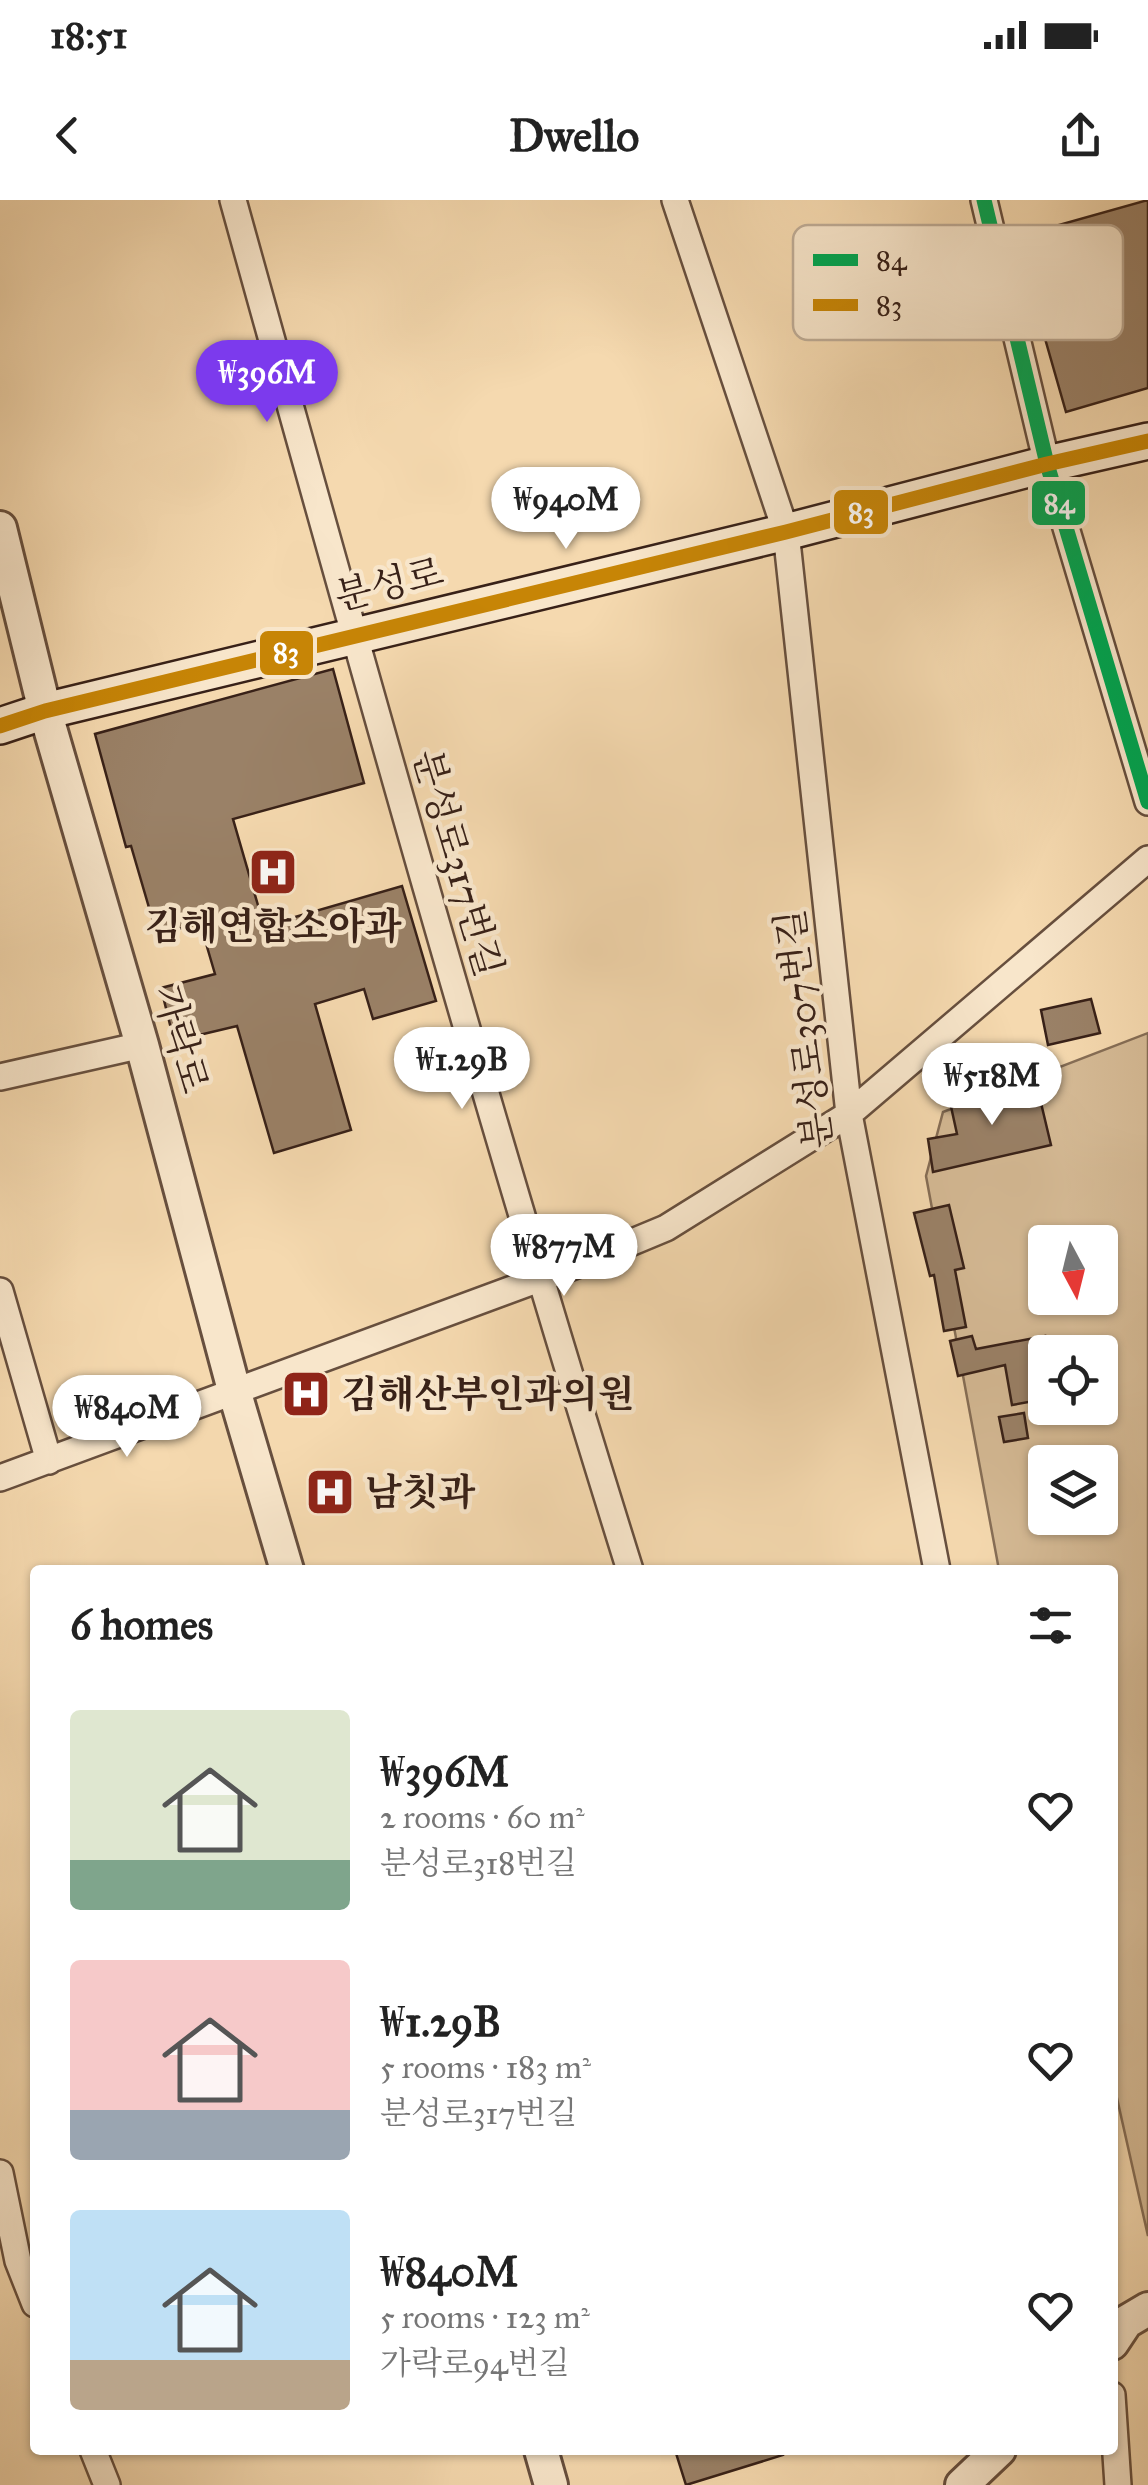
<!DOCTYPE html>
<html lang="en">
<head>
<meta charset="utf-8">
<style>
	:root { --surface:#fff; --page:#f2f2f2; --text:#222; --muted:#767676; --accent:#7c3aed }
	body { margin:0; font-family:"IM FELL Great Primer","Noto Serif KR",serif; background:var(--page); color:var(--text); height:100vh; display:flex; flex-direction:column; font-size:38px; white-space:nowrap }
	* { box-sizing:border-box; margin:0 }
	p { font-size:32px; color:var(--muted) }
	.icon { flex:none; width:55px; height:55px; fill:none; stroke:currentColor; stroke-width:2; stroke-linecap:round; stroke-linejoin:round }
	.map { position:relative; flex:1; overflow:hidden }
	.panel { position:absolute; left:30px; top:1365px; width:1088px; height:890px; display:flex; flex-direction:column; background:var(--surface); border-radius:10px; box-shadow:0 2px 8px #0004 }
	.panel>* { flex:none }
	.needle { width:65px; rotate:173deg }
	.fabs { position:absolute; left:1028px; top:1025px; display:grid; gap:20px }
	.fabs a { display:grid; place-items:center; width:90px; height:90px; border-radius:10px; background:var(--surface); box-shadow:0 2px 8px #0004; font-size:50px }
	.price { position:absolute; translate:-50% -85px; padding:0 22px; border-radius:35px; background:#fff; color:#222; font-size:32px; line-height:65px; filter:drop-shadow(0 2px 5px #0008) }
	.price::after { content:''; position:absolute; left:50%; top:60px; width:30px; height:22px; margin-left:-15px; background:inherit; clip-path:polygon(0 0,100% 0,50% 100%) }
	.price.selected { background:var(--accent); color:#fff }
	ul { padding:0; list-style:none }
	li { display:flex; align-items:center; gap:30px; height:250px; padding:0 40px }
	li span { display:grid; place-items:center; flex:none; width:280px; height:200px; border-radius:10px; color:#555 }
	li>.icon { margin-inline-start:auto }
	span .icon { width:120px; height:120px; fill:#fffc; stroke-width:1 }
	li b { font-size:42px }
	h2 { display:flex; justify-content:space-between; align-items:center; height:120px; padding:0 40px; font-size:42px }
	.status { display:flex; justify-content:space-between; align-items:center; height:70px; padding:0 50px; background:var(--surface); direction:ltr }
	.status svg { height:28px; fill:currentColor }
	header { display:flex; justify-content:space-between; align-items:center; height:130px; padding:0 40px; background:var(--surface); font-size:45px; font-weight:700 }
	.map>svg:first-child { display:block }
	.green { fill:#d5ba95; stroke:#866e56; stroke-width:2.5; fill-rule:evenodd }
	.building { fill:#9a8167; stroke:#382118; stroke-width:2.5 }
	.lines { fill:none; stroke-linecap:round; stroke-linejoin:round }
	.minor-casing { stroke:#674f3e; stroke-width:30 }
	.tertiary-casing { stroke:#674f3e; stroke-width:38 }
	.secondary-casing { stroke:#382118; stroke-width:40 }
	.minor { stroke:#f8e6cb; stroke-width:25 }
	.tertiary { stroke:#f8e6cb; stroke-width:32 }
	.secondary { stroke:#f8e6cb; stroke-width:35 }
	.bus-1-casing { stroke:#f8e6cb; stroke-width:22 }
	.bus-2-casing { stroke:#f8e6cb; stroke-width:22 }
	.bus-1 { stroke:#00a651; stroke-width:15 }
	.bus-2 { stroke:#c78506; stroke-width:15 }
	.labels { text-anchor:middle; stroke-width:9; stroke-linejoin:round; paint-order:stroke }
	.street-label { font-size:38px; fill:#382118; stroke:#f8e6cb }
	.poi-label { font-size:38px; font-weight:bold; fill:#382118; stroke:#f8e6cb; text-anchor:start }
	.key { fill:#f8e6cb; stroke:#beab95; stroke-width:2.5 }
	.key-label { font-size:28px; fill:#382118 }
	.line-badge { stroke:#f8e6cb; stroke-width:4 }
	.badge-label { font-size:28px; text-anchor:middle; font-weight:bold; fill:#fff }
</style>
</head>
<body>
<div class="status"><b>18:51</b><svg viewBox="0 0 49 12"><path d="M0 12V9h3v3zM5 12V6h3v6zM10 12V3h3v9zM15 12V0h3v12zM26 1h20v11H26zM47 4h2v5h-2z"/></svg></div>
<header><svg class="icon" aria-label="back" viewBox="0 0 24 24"><path d="M15 5l-7 7 7 7"/></svg>Dwello<svg class="icon" aria-label="share" viewBox="0 0 24 24"><path d="M12 15V3M7 8l5-5 5 5M5 13v7h14v-7"/></svg></header>
<div class="map">
<svg width="1148" height="2285" viewBox="0 0 1148 2285">
	<rect width="100%" height="100%" fill="#f5d9af"/>
	<filter id="stains"><feTurbulence type="fractalNoise" baseFrequency=".002" numOctaves="4"/><feColorMatrix values="0 0 0 0 .2 0 0 0 0 .09 0 0 0 0 .02 0 0 0 .5 -.17"/></filter>
	<radialGradient id="worn" r=".72"><stop offset=".6" stop-color="#630" stop-opacity="0"/><stop offset="1" stop-color="#630" stop-opacity=".3"/></radialGradient>
	<path class="green" d="M1148,833V2036L1112,1876V1370H999L926,976L943,912ZM1045,1042H1100V1098H1045ZM1045,1152H1100V1208H1045ZM1045,1262H1100V1318H1045Z"/>
	<path class="building" d="M1148,0V188L1066,212L1016,37Z
		M333,469L364,583L233,619L264,726L402,686L436,801L373,819L364,789L315,804L351,930L274,953L237,826L174,841L161,788L215,774L200,723L157,735L131,646L126,647L95,534Z
		M1091,799L1100,833L1048,845L1041,810Z
		M1036,882L1051,945L933,972L928,939L957,934L950,902Z
		M949,1005L964,1068L955,1070L966,1127L944,1131L934,1075L930,1076L914,1013Z
		M972,1136L976,1149L1045,1136V1199L1012,1205L1005,1165L958,1176L950,1141Z
		M1024,1213L1028,1238L1004,1242L999,1217Z
		M675,2250H782L783,2255L686,2285Z"/>
	<g class="lines">
		<g class="minor-casing">
			<path id="minor" d="M233,0C360,458 488,916 630,1370
				M675,0L786,332L849,914L937,1370
				M984,0L1047,264L1148,602
				M0,877L142,845
				M0,1091L49,1261
				M0,1278L577,1065L666,1028L849,914L1148,659
				M0,1973L18,2061L35,2104
				M1112,2195L1118,2285
				M93,2250L107,2285"/>
		</g>
		<g class="tertiary-casing">
			<path id="tertiary" d="M0,328L45,511L142,845L234,1190L287,1370
				M1112,2143L1126,2122L1148,2109
				M541,2250L551,2285
				M962,2285L999,2250"/>
		</g>
		<g class="secondary-casing">
			<path id="secondary" d="M0,526L45,511L786,332L1047,264L1148,241"/>
		</g>
		<use href="#minor" class="minor"/>
		<use href="#tertiary" class="tertiary"/>
		<use href="#secondary" class="secondary"/>
		<g class="bus-1-casing">
			<path id="bus-1" d="M984,0L1047,264L1148,602"/>
		</g>
		<g class="bus-2-casing">
			<path id="bus-2" d="M0,526L45,511L786,332L1047,264L1148,241"/>
		</g>
		<use href="#bus-1" class="bus-1"/>
		<use href="#bus-2" class="bus-2"/>
	</g>
	<defs>
		<g id="hospital-square" transform="scale(2.5)"><rect x="-9" y="-9" width="18" height="18" rx="4" fill="#8f2418" stroke="#f8e6cb"/><path d="M-5-5h3v3.5h4V-5h3V5h-3V1.5h-4V5h-3Z" fill="#fff"/></g>
	</defs>
	<g fill-rule="evenodd">
		<use href="#hospital-square" x="273" y="672"/>
		<use href="#hospital-square" x="306" y="1194"/>
		<use href="#hospital-square" x="330" y="1292"/>
	</g>
	<g class="labels">
		<g class="street-label">
			<text transform="translate(389 384) rotate(-14)" y="13">분성로</text>
			<text transform="translate(458 663) rotate(74)" y="13">분성로317번길</text>
			<text transform="translate(804 829) rotate(-97)" y="13">분성로307번길</text>
			<text transform="translate(181 839) rotate(74)" y="13">가락로</text>
		</g>
		<g class="poi-label">
			<text x="273" y="739" text-anchor="middle">김해연합소아과</text>
			<text x="341" y="1207">김해산부인과의원</text>
			<text x="365" y="1305">남칫과</text>
		</g>
	</g>
	<rect x="793" y="25" width="330" height="115" rx="15" class="key"/>
	<rect x="813" y="54" width="45" height="12" fill="#00a651"/>
	<rect x="813" y="99" width="45" height="12" fill="#c78506"/>
	<g class="key-label">
		<text x="876" y="70">84</text>
		<text x="876" y="115">83</text>
	</g>
	<g class="line-badge">
		<rect x="1030" y="279" width="57" height="48" rx="10" fill="#00a651"/>
		<rect x="832" y="288" width="58" height="48" rx="10" fill="#c78506"/>
		<rect x="258" y="429" width="57" height="48" rx="10" fill="#c78506"/>
	</g>
	<g class="badge-label">
		<text x="1059" y="313">84</text>
		<text x="861" y="322">83</text>
		<text x="286" y="462">83</text>
	</g>
	<rect width="100%" height="100%" filter="url(#stains)"/>
	<rect width="100%" height="100%" fill="url(#worn)"/>
</svg>
<div class="fabs">
<a><svg class="needle" viewBox="-14 -14 28 28"><path d="M0-13l5 13h-10z" fill="#e53935"/><path d="M0 13l5-13h-10z" fill="#767676"/></svg></a>
<a><svg class="icon" aria-label="locate" viewBox="0 0 24 24"><circle cx="12" cy="12" r="6"/><path d="M12 2v4M12 18v4M2 12h4M18 12h4"/></svg></a>
<a><svg class="icon" aria-label="layers" viewBox="0 0 24 24"><path d="M12 4l9 5-9 5-9-5zM3 14l9 5 9-5"/></svg></a>
</div>
<b class="price selected" style="left:267px;top:225px">₩396M</b>
<b class="price" style="left:566px;top:352px">₩940M</b>
<b class="price" style="left:462px;top:912px">₩1.29B</b>
<b class="price" style="left:992px;top:928px">₩518M</b>
<b class="price" style="left:564px;top:1099px">₩877M</b>
<b class="price" style="left:127px;top:1260px">₩840M</b>
<section class="panel">
<h2>6 homes<svg class="icon" aria-label="filters" viewBox="0 0 24 24"><path d="M4 7h16M4 17h16"/><circle cx="9" cy="7" r="2"/><circle cx="15" cy="17" r="2"/></svg></h2>
<ul>
<li><span style="background:linear-gradient(#dfe7d0 75%,#7fa58c 0)"><svg class="icon" aria-label="home" viewBox="0 0 24 24"><path d="M3 11l9-7 9 7M6 9v11h12V9"/></svg></span><div><b>₩396M</b><p>2 rooms · 60 m²</p><p>분성로318번길</p></div><svg class="icon" aria-label="heart" viewBox="0 0 24 24"><path d="M12 20l-8-8c-3-5 5-10 8-4 3-6 11-1 8 4z"/></svg></li>
<li><span style="background:linear-gradient(#f6c9c9 75%,#9aa5b1 0)"><svg class="icon" aria-label="home" viewBox="0 0 24 24"><path d="M3 11l9-7 9 7M6 9v11h12V9"/></svg></span><div><b>₩1.29B</b><p>5 rooms · 183 m²</p><p>분성로317번길</p></div><svg class="icon" aria-label="heart" viewBox="0 0 24 24"><path d="M12 20l-8-8c-3-5 5-10 8-4 3-6 11-1 8 4z"/></svg></li>
<li><span style="background:linear-gradient(#bfe0f5 75%,#b9a48a 0)"><svg class="icon" aria-label="home" viewBox="0 0 24 24"><path d="M3 11l9-7 9 7M6 9v11h12V9"/></svg></span><div><b>₩840M</b><p>5 rooms · 123 m²</p><p>가락로94번길</p></div><svg class="icon" aria-label="heart" viewBox="0 0 24 24"><path d="M12 20l-8-8c-3-5 5-10 8-4 3-6 11-1 8 4z"/></svg></li>
</ul>
</section>
</div>
</body>
</html>
